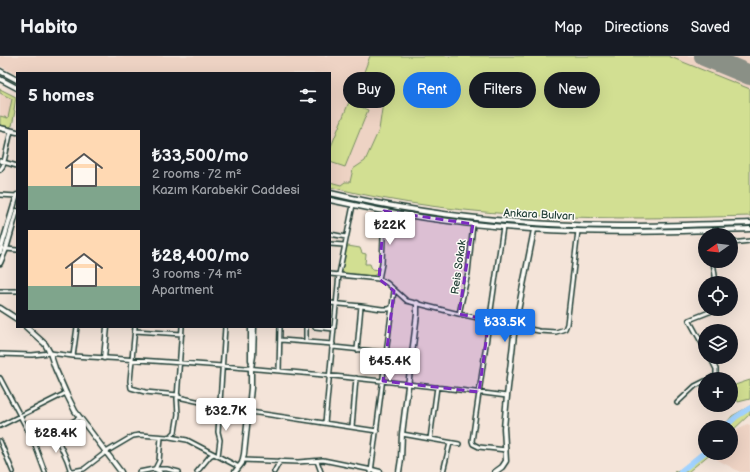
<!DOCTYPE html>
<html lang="en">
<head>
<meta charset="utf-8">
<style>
	:root { --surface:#171b24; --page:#242831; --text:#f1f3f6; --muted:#9ea1a6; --line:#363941; --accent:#1a73e8 }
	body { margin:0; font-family:"Balsamiq Sans",sans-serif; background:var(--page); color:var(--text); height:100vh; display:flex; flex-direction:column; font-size:15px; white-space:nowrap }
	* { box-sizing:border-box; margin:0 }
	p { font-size:13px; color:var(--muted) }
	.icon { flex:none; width:22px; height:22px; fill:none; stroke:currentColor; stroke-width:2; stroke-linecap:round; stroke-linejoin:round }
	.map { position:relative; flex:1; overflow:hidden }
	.drawer { position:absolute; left:16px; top:16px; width:315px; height:256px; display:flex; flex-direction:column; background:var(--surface); border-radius:0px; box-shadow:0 4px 16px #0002 }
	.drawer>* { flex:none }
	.hud { position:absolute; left:343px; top:16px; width:347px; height:36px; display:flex; gap:8px }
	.needle { width:26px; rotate:256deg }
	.tools { position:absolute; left:698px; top:172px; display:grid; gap:8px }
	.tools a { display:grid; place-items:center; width:40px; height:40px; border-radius:50%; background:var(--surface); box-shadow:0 4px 16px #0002; font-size:20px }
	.price { position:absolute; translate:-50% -34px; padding:0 9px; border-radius:4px; background:#fff; color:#222; font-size:13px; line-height:26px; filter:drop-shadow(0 1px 2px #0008) }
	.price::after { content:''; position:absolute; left:50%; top:24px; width:12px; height:9px; margin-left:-6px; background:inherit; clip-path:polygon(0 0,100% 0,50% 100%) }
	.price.on { background:var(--accent); color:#fff }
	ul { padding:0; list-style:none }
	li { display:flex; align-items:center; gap:12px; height:100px; padding:0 12px }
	li span { display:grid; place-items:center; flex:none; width:112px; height:80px; border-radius:0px; color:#555 }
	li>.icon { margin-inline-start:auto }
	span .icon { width:48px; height:48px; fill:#fffc; stroke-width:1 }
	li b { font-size:17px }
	h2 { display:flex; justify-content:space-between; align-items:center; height:48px; padding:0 12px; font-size:17px }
	.pill { padding:0 14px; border-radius:18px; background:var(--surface); box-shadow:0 4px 16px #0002; font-size:14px; line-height:36px }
	.pill.on { background:var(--accent); color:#fff }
	header { display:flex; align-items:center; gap:24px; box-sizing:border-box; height:56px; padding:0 20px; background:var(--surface); border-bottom:1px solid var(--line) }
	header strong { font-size:19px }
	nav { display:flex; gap:22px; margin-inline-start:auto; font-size:14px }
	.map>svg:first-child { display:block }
	.built { fill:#eed3c4 }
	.green { fill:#d2df92; stroke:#788e63 }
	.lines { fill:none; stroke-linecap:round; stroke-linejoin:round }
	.river { stroke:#a1d2fe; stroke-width:5.5 }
	.runway { stroke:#8a9086; stroke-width:20 }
	.street-casing { stroke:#1f3d34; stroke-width:6 }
	.secondary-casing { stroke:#1f3d34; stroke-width:7 }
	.street { stroke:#fdfcf7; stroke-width:3 }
	.secondary { stroke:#fdfcf7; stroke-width:4 }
	.marked { fill:#7b2cbf; fill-opacity:0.2; stroke:#7b2cbf; stroke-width:3; stroke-dasharray:8 5; stroke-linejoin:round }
	.labels { text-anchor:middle; stroke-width:3; stroke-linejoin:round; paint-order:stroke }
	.street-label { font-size:11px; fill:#1f3d34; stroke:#fdfcf7 }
</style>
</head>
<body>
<header>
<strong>Habito</strong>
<nav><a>Map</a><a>Directions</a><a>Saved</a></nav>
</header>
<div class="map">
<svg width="750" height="416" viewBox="0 0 750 416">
	<rect width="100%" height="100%" fill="#f4e4d9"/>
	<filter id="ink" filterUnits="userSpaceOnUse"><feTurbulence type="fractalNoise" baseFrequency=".025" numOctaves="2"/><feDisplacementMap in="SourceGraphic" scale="8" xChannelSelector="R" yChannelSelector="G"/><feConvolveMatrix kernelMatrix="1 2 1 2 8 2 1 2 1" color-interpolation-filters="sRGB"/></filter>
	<g filter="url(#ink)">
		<path class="built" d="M0,0H750V160L633,163L511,159L403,146L340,134L330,131V17L17,18L0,10Z
			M0,33L16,41L10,71L0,69Z
			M747,368L750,369V416H740L718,404L712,399L714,397H731V380L738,373Z"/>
		<path class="green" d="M370,0H668L750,33V160C609,164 468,165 330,131V126L341,129L345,126H350L353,113L365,105L379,74L384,39L368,33L365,34L359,29Z
			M0,33L16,41L14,54L15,55L12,70H11L10,71L0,69V60L8,62L12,43L0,37Z
			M349,46L368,54L345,111L330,106V93Z
			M330,140C415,159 502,170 589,172C643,173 696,171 750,169V171C678,173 606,175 534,171C466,167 397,157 330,141Z
			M346,189L348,190L360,192L362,197L366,198L365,208H370L372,213L379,214L380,198H381L379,216L373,220L341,217Z
			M750,324V343L738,346L732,330Z
			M750,350V358L731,376V371H723L732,360Z
			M705,393V397H711L688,416H674L686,411Z"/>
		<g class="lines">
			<path class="river" d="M725,371L736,361L750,352
				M680,416L705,396"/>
			<path class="runway" d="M704,0L750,19"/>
			<g class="street-casing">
				<path id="street" d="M0,105L17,110
					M0,114L3,110L11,75
					M0,139L17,140
					M503,171L472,385L473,388L479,391L506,394
					M330,178L346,181
					M731,187L750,185
					M330,188L344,189
					M6,193L17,194
					M713,205L716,227
					M330,218L379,223L387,227L407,245L459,258L539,275L556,276L565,273L567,268L578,175
					M379,223L382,208L384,155
					M0,235H17
					M330,247L361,250L382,253H389L392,251
					M459,258L468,217L473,168
					M135,271L130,325L131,332L145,336L178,339
					M315,271L334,273
					M135,275L182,278
					M281,284L333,288
					M306,286V271
					M333,291L382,296L386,298
					M705,293L689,264L717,253
					M357,294L361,250
					M0,298L32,299L50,297L73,300C218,308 363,321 507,340
					M73,300L77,271
					M279,315L280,271
					M0,322L34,386L45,416
					M709,323L716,319V313L710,301
					M178,341L237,354L377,375
					M677,347L695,330L705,325
					M325,367L339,218L353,149
					M0,370L66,337
					M352,371L356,322
					M54,376L67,404L71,416
					M402,378L459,388
					M170,381L187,384L239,411
					M430,383L437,331
					M0,385L13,416
					M34,387L79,362
					M218,400L220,384L218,376L225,271
					M243,404L298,406L323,404L372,414
					M317,405L321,416
					M155,413L159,405L161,381
					M157,413H167L179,416
					M68,416L84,413L106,396L133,380L140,379L167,381L171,380L175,376L178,358L177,343L182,271
					M139,416L154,413L160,416
					M197,416L210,400L214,398
					M274,416L280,405
					M371,416L394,235
					M443,416L450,387"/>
			</g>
			<g class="secondary-casing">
				<path id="secondary" d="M0,15L17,24
					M0,23L17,32
					M0,72L17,76
					M330,137C402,154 475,164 549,168C616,172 683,169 750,167
					M330,144C396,159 464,169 531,173C604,178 677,175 750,173
					M0,196L17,139
					M0,207L6,193L17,155
					M0,252L17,263
					M26,271L45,288L50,297L55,312L66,337L75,355L121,416
					M104,302L107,271
					M251,304V271
					M372,414L380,416
					M235,416L242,407L244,398L251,332V312L253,300L254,271
					M399,416L401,403L402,378L417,258V247
					M495,416L502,411L506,405L504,372L507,340L515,270L534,174"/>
			</g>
			<use href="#street" class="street"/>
			<use href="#secondary" class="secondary"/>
		</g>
	</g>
	<path class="marked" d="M384,155L473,168L459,258L489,264L479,336L383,325L394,235L379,223Z"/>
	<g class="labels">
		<g class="street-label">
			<text transform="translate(539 158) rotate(3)" y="4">Ankara Bulvarı</text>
			<text transform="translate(458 211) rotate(-82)" y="4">Reis Sokak</text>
		</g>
	</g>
</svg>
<div class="tools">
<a><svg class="needle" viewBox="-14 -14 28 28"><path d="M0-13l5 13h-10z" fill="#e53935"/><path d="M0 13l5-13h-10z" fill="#9ea1a6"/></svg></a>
<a><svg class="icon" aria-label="locate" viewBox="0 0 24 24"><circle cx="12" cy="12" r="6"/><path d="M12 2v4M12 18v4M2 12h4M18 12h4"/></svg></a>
<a><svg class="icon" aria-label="layers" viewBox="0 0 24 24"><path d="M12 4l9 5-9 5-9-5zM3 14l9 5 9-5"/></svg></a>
<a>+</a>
<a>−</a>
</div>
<b class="price" style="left:390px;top:190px">₺22K</b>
<b class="price on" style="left:505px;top:287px">₺33.5K</b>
<b class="price" style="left:390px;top:326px">₺45.4K</b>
<b class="price" style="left:226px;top:376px">₺32.7K</b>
<b class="price" style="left:56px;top:398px">₺28.4K</b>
<div class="hud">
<a class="pill">Buy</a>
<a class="pill on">Rent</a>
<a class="pill">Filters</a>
<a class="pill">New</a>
</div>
<section class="drawer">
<h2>5 homes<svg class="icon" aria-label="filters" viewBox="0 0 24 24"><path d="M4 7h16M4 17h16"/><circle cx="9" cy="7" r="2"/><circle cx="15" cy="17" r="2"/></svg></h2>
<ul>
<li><span style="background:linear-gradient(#ffd9b3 70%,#7fa58c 0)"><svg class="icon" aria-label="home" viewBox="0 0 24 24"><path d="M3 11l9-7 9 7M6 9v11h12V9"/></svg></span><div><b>₺33,500/mo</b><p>2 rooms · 72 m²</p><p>Kazım Karabekir Caddesi</p></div></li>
<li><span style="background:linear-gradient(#ffd9b3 70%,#7fa58c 0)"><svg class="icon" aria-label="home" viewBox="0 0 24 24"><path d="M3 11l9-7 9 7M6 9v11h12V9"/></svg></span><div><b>₺28,400/mo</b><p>3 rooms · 74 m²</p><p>Apartment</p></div></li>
</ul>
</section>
</div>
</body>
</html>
